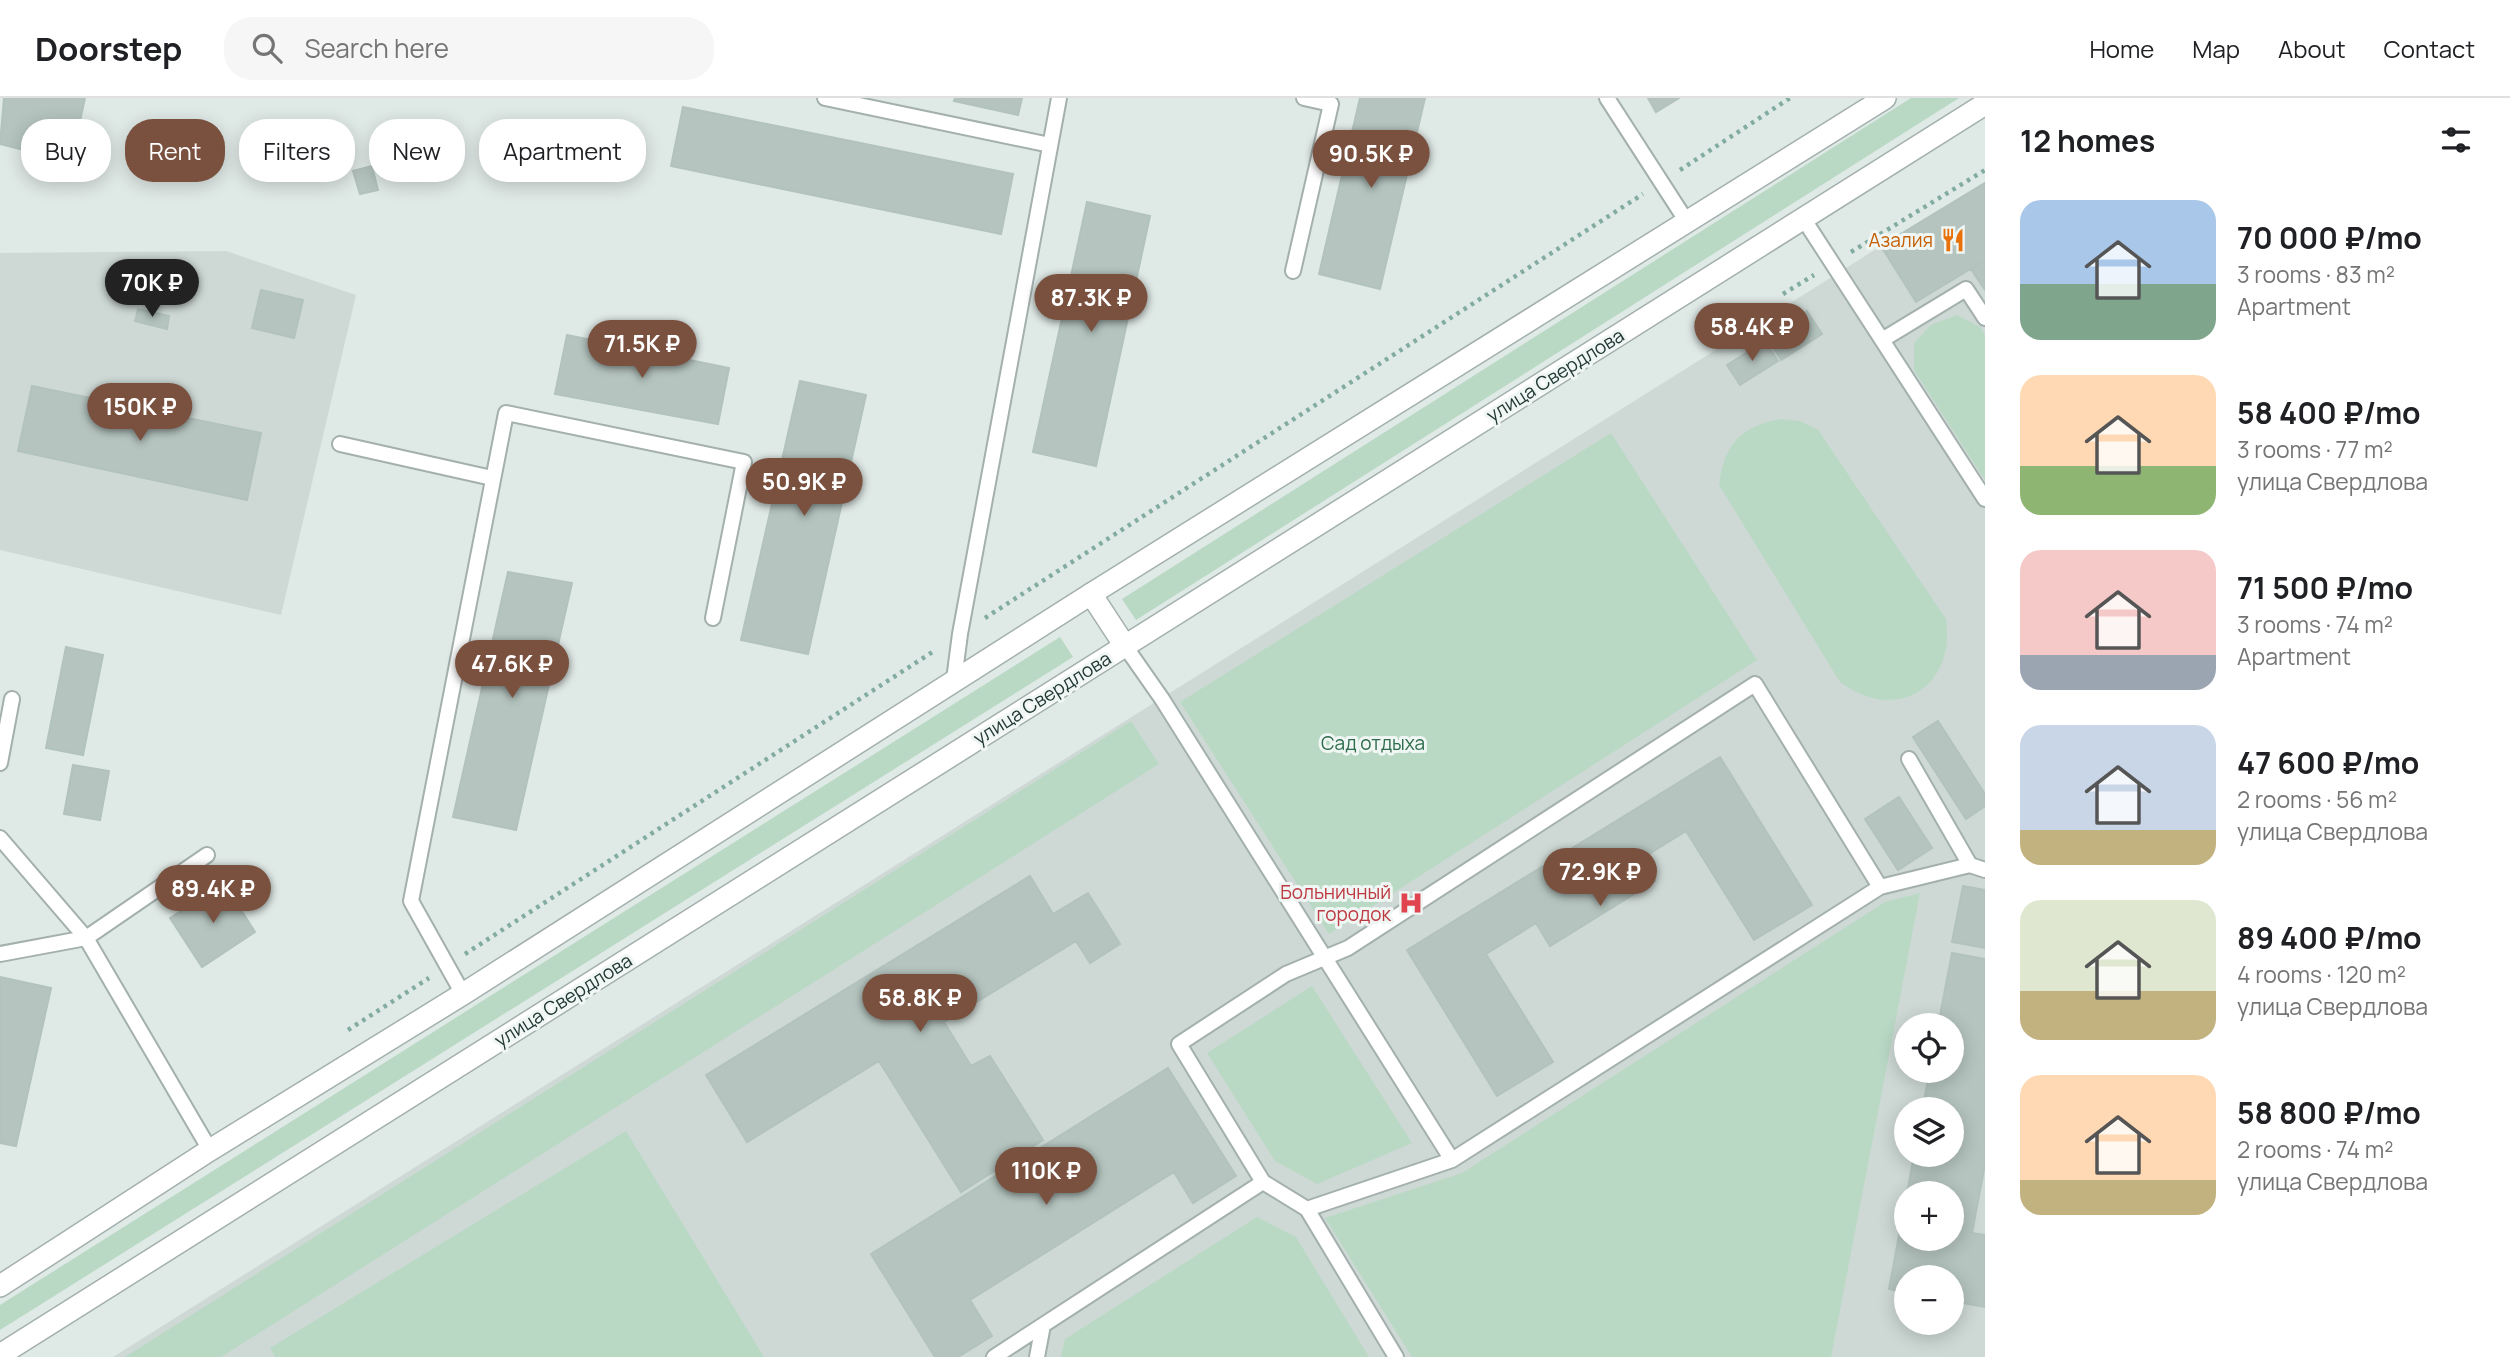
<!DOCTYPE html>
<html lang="en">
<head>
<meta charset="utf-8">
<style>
	:root { --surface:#fff; --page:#f6f6f6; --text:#202124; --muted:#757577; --line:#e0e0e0; --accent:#7a513f }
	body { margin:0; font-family:Manrope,sans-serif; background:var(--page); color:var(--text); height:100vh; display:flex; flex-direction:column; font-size:26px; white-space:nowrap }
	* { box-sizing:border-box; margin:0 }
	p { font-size:23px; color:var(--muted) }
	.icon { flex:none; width:38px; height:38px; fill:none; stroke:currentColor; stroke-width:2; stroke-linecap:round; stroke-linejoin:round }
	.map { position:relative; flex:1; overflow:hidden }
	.details { display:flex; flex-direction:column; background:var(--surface); width:525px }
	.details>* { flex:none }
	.hud { position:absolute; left:21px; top:21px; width:665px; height:63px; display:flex; gap:14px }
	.buttons { position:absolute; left:1894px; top:915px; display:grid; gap:14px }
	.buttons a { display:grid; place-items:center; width:70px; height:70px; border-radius:50%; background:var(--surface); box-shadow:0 4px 18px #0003; font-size:35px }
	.price { position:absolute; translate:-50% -60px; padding:0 16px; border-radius:24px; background:var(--accent); color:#fff; font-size:23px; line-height:46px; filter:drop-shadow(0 2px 4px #0008) }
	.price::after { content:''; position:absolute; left:50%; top:42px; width:21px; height:16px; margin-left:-10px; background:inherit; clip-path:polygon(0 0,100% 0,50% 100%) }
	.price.active { background:#222; color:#fff }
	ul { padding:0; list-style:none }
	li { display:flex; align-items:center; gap:21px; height:175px; padding:0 35px }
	li span { display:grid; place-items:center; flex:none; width:196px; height:140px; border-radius:21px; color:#555 }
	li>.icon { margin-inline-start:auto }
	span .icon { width:84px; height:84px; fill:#fffc; stroke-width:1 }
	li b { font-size:30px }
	h2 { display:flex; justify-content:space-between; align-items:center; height:84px; padding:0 35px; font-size:30px }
	.tag { padding:0 24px; border-radius:28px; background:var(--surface); box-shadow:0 4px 18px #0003; font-size:24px; line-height:63px }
	.tag.active { background:var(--accent); color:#fff }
	header { display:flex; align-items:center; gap:42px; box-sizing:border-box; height:98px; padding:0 35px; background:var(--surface); border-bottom:2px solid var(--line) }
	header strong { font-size:33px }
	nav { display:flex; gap:38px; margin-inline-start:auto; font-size:24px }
	.search { width:490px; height:63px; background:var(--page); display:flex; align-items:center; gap:18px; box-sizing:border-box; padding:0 24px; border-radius:28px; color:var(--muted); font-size:26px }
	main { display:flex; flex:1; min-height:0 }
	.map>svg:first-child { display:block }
	.built { fill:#ced9d5; fill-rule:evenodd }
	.green { fill:#b9d9c5 }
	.building { fill:#b5c4bf; stroke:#b2c2bd; stroke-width:2 }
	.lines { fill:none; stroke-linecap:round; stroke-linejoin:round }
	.service-casing { stroke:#a3b0ad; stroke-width:18 }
	.minor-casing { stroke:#a3b0ad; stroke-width:24 }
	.tertiary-casing { stroke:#a3b0ad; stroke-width:24 }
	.path { stroke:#82aba1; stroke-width:4.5; stroke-dasharray:3.5 5; stroke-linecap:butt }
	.service { stroke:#fff; stroke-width:14 }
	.minor { stroke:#fff; stroke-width:21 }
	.tertiary { stroke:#fff; stroke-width:21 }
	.labels { text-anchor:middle; stroke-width:6; stroke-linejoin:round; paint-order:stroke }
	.food-label { font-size:19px; fill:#c56008; stroke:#eff6f3; text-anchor:end }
	.street-label { font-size:19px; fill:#223834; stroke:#eff6f3 }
	.park-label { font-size:19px; fill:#2f6c4c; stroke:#eff6f3 }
	.health-label { font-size:19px; fill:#be3a42; stroke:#eff6f3; text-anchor:end }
</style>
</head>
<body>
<header>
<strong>Doorstep</strong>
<div class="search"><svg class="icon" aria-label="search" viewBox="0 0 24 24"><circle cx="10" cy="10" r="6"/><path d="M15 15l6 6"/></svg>Search here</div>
<nav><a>Home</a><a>Map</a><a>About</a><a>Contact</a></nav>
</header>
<main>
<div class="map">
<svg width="1985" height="1259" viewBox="0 0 1985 1259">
	<rect width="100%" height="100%" fill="#dfe9e6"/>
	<path class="built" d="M1881,148L1916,204L1971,171L1985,192V1259H113ZM1906,928H1951V973H1906ZM1906,1012H1951V1057H1906ZM1906,1096H1951V1141H1906ZM1906,1180H1951V1225H1906Z
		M226,153L356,197L281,517L0,452V155Z"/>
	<path class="green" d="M1911,0H1959L1136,522L1122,501Z
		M1957,217L1980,229L1985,237V382L1914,272V245L1931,227Z
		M1781,321L1800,323L1818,332L1946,521C1956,590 1896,626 1840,584L1719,387C1724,347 1740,328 1781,321Z
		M1611,335L1757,562L1329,836L1180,604Z
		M1060,539L1073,559L0,1232V1207Z
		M1131,623L1159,666L221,1259H125Z
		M1920,795L1831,1259H1412L1325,1120L1462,1075L1885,804Z
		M1312,888L1412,1045L1317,1086L1275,1063L1207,955Z
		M626,1033L764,1259H275L270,1250Z
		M1257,1119L1296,1139L1369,1259H1061L1065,1241Z"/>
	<path class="building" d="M4,0H85L71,64L0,46Z
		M955,0H1022L1018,17L954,3Z
		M1360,0H1425L1380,191L1319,176Z
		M1648,0H1679L1656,14Z
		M683,9L1013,76L1001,136L671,68Z
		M372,68L378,92L360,96L353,73Z
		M1985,85V162L1916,204L1881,148Z
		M1087,104L1150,118L1096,368L1033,354Z
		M1985,162V192L1971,171Z
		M261,192L303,202L294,240L252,230Z
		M138,211L169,218L167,231L135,223Z
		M1807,213L1822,236L1781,262L1767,239Z
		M567,237L729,270L718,326L555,296Z
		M1765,243L1778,263L1740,287L1727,267Z
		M800,283L866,297L808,556L741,542Z
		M32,288L261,335L247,402L18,353Z
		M508,474L572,485L516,732L453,719Z
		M66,549L103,557L83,657L46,650Z
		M1938,623L1985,696V708L1966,721L1913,639Z
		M1720,659L1812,807L1754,842L1686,733L1641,761L1655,783L1550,848L1536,825L1486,856L1553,964L1497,998L1407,852Z
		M73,667L109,673L100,722L64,716Z
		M1899,699L1932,750L1898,772L1865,721Z
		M1030,778L1053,816L1088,795L1120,846L1090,865L1076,843L944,924L971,968L990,958L1043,1042L961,1094L879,963L747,1044L706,977Z
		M224,785L255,834L202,869L170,820Z
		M1963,788L1985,792V850L1952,844Z
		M1952,855L1985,861V1066L1972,1135L1985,1137V1209L1951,1203V1180H1906V1195L1889,1191L1906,1100V1141H1951V1096H1907L1914,1057H1951V1012H1922L1930,973H1951V928H1938Z
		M0,879L51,890L16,1048L0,1045Z
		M1168,970L1236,1078L1193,1105L1174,1074L970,1202L992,1238L958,1259H935L871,1156Z"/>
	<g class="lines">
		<g class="service-casing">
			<path id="service" d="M825,0L1050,47
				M1607,0L1687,124
				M1803,120L1985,401
				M1293,173L1331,6L1304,0
				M1882,242L1966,191L1985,220
				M340,346L492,380
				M1125,548L1162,601L1452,1062
				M954,582L960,536L1059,0
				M1909,661L1970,767
				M0,665L12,601
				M0,740L86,840L207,757
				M0,856L86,840L210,1052
				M463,896L411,803L506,315L744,364L713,520
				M1307,1111L1452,1062L1880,789L1970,767L1985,772
				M994,1259L1263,1084
				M1037,1259L1043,1227
				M1396,1259L1307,1111L1263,1084L1179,946L1286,876L1348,850L1755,586L1880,789"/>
		</g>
		<g class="minor-casing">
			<path id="minor" d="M1091,496L1125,548"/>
		</g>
		<g class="tertiary-casing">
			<path id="tertiary" d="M0,1188L210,1052L463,896L1091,496L1885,0
				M0,1257L1985,6"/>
		</g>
		<path class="path" d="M1680,72L1790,0
			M1851,154L1985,72
			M1783,196L1814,177
			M985,520L1643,96
			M465,856L934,553
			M348,932L429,880"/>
		<use href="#service" class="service"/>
		<use href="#minor" class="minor"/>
		<use href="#tertiary" class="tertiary"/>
	</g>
	<defs>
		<g id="restaurant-bare" transform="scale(1.89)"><path d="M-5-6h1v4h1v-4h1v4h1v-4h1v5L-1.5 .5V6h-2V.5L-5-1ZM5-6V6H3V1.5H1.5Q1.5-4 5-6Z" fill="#e8710a" stroke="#eff6f3" stroke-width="2.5" paint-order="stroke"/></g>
		<g id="hospital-bare" transform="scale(1.89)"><path d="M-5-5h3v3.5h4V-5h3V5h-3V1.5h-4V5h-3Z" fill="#e0444e" stroke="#eff6f3" stroke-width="2.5" paint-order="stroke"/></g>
	</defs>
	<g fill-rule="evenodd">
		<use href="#restaurant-bare" x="1953" y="142"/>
		<use href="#hospital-bare" x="1411" y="805"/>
	</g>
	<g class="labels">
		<g class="food-label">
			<text x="1933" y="149">Азалия</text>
		</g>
		<g class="street-label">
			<text transform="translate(1555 277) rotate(-32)" y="7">улица Свердлова</text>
			<text transform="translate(1042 600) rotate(-32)" y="7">улица Свердлова</text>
			<text transform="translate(563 902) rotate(-32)" y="7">улица Свердлова</text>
		</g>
		<g class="park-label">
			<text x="1373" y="652">Сад отдыха</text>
		</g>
		<g class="health-label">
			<text x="1391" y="801">Больничный<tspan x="1391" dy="22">городок</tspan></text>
		</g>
	</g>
</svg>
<div class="buttons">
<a><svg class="icon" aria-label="locate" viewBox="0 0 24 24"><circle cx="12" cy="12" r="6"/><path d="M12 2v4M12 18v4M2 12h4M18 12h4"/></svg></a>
<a><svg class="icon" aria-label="layers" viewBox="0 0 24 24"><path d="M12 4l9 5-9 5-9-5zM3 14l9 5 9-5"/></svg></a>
<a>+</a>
<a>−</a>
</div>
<b class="price" style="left:1371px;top:92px">90.5K ₽</b>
<b class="price active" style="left:152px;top:221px">70K ₽</b>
<b class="price" style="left:1091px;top:236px">87.3K ₽</b>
<b class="price" style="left:1752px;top:265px">58.4K ₽</b>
<b class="price" style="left:642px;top:282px">71.5K ₽</b>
<b class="price" style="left:140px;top:345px">150K ₽</b>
<b class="price" style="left:804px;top:420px">50.9K ₽</b>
<b class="price" style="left:512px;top:602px">47.6K ₽</b>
<b class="price" style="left:1600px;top:810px">72.9K ₽</b>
<b class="price" style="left:213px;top:827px">89.4K ₽</b>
<b class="price" style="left:920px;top:936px">58.8K ₽</b>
<b class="price" style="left:1046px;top:1109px">110K ₽</b>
<div class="hud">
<a class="tag">Buy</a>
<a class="tag active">Rent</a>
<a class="tag">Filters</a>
<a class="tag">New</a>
<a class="tag">Apartment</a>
</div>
</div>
<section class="details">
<h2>12 homes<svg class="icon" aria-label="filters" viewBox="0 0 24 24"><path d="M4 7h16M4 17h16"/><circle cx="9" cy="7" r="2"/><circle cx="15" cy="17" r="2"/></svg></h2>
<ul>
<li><span style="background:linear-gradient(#a9c7e8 60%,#7fa58c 0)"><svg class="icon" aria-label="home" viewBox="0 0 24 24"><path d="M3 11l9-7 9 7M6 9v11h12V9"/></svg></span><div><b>70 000 ₽/mo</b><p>3 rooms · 83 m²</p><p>Apartment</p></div></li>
<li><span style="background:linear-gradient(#ffd9b3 65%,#8fb573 0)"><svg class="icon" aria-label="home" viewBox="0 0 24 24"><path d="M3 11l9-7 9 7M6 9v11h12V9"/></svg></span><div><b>58 400 ₽/mo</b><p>3 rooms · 77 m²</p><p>улица Свердлова</p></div></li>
<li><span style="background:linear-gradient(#f6c9c9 75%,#9aa5b1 0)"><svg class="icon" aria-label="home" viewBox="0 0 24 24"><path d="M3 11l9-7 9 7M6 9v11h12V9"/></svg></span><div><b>71 500 ₽/mo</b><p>3 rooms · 74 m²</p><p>Apartment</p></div></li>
<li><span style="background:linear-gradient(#c9d6e8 75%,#c2b280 0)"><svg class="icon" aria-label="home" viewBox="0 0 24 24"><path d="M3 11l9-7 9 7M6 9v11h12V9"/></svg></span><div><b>47 600 ₽/mo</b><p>2 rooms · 56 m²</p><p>улица Свердлова</p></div></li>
<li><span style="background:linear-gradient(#dfe7d0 65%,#c2b280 0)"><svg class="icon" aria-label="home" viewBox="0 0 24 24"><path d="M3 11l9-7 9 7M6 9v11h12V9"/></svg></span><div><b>89 400 ₽/mo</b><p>4 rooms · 120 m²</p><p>улица Свердлова</p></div></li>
<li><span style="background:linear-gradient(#ffd9b3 75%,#c2b280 0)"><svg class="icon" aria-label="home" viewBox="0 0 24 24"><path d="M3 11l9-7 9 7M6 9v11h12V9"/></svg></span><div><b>58 800 ₽/mo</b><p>2 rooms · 74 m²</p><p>улица Свердлова</p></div></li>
</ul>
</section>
</main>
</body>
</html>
